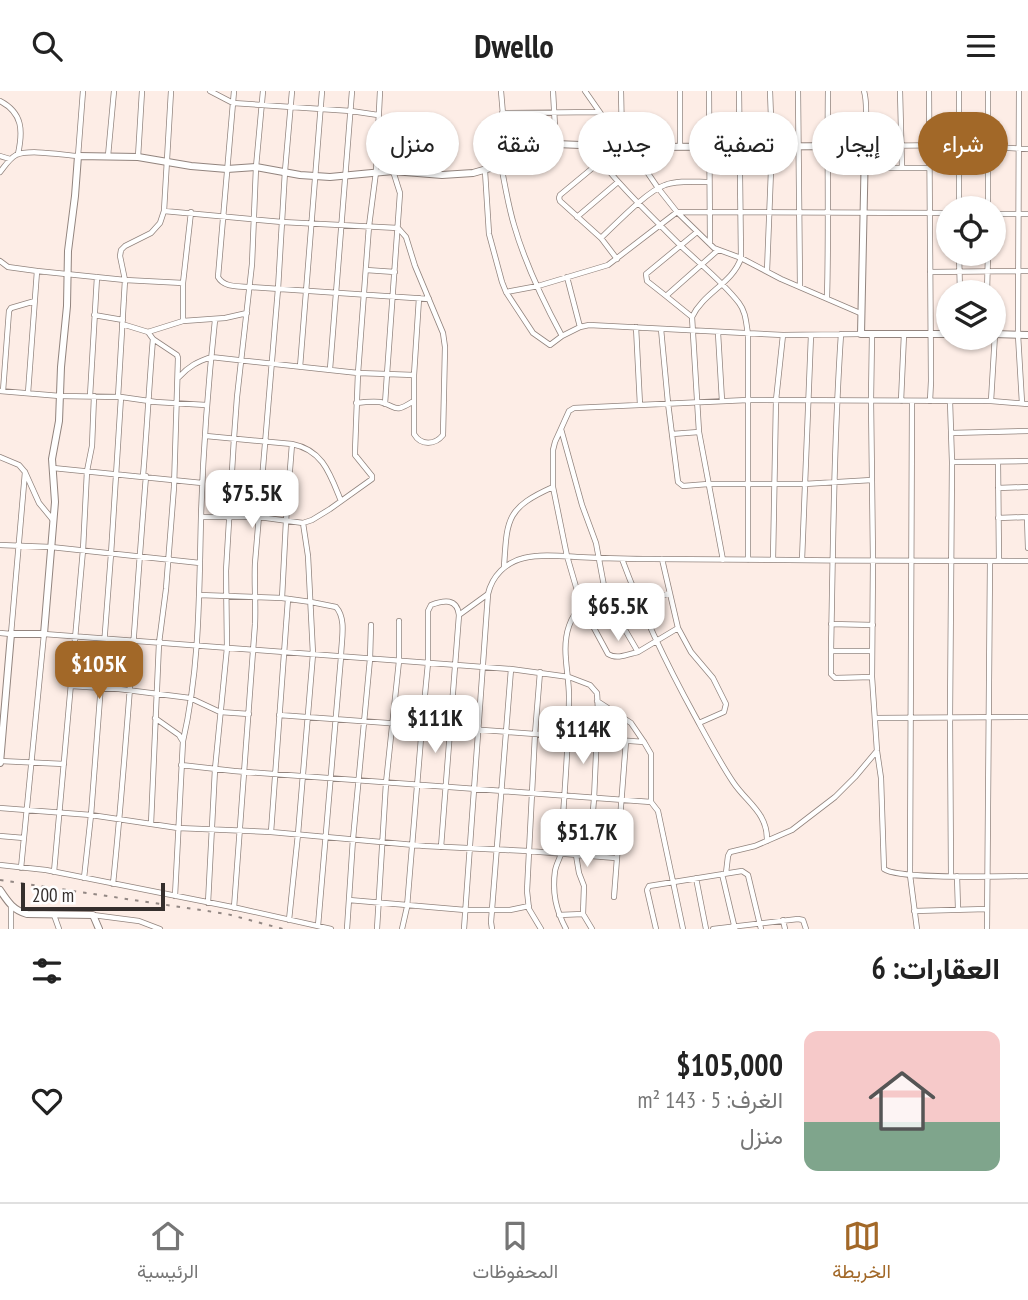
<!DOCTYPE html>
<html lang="ar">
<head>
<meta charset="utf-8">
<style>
	:root { --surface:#fff; --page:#f6f6f6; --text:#222; --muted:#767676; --line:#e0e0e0; --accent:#a26828 }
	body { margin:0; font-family:"PT Sans Narrow",Vazirmatn,sans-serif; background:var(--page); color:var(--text); direction:rtl; height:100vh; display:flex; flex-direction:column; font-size:26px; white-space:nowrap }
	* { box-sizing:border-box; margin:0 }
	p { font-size:23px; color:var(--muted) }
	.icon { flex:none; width:38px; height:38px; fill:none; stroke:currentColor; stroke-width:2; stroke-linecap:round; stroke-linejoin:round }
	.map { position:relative; height:838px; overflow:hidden; direction:ltr }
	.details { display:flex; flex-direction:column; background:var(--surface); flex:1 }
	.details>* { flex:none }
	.hud { position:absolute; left:21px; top:21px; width:987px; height:63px; direction:rtl; display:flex; gap:14px }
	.tools { position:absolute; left:936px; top:105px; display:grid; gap:14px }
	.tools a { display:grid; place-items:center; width:70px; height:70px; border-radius:50%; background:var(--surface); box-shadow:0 2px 5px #0004; font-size:35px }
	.scale { position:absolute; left:21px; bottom:18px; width:144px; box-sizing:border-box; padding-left:7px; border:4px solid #352f2d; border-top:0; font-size:19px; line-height:24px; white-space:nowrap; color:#352f2d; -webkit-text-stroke:5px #fefefe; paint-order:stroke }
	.price { position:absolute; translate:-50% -60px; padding:0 16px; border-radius:14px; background:#fff; color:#222; font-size:23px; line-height:46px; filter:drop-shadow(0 2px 4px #0008) }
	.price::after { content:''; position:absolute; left:50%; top:42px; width:21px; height:16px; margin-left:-10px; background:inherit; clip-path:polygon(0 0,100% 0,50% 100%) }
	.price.active { background:var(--accent); color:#fff }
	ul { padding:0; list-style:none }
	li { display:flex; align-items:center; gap:21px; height:175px; padding:0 28px }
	li span { display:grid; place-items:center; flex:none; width:196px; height:140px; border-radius:14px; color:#555 }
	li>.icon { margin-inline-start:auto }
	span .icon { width:84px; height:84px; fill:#fffc; stroke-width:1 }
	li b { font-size:30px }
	h2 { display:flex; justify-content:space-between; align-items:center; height:84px; padding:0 28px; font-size:30px }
	.tag { padding:0 24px; border-radius:32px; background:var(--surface); box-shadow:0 2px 5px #0004; font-size:24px; line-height:63px }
	.tag.active { background:var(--accent); color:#fff }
	header { display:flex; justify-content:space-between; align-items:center; height:91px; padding:0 28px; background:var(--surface); font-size:32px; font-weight:700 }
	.menu { display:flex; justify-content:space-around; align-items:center; height:98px; border-top:2px solid var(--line); background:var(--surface); font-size:19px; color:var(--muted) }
	.menu a { display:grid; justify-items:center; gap:4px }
	.menu .active { color:var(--accent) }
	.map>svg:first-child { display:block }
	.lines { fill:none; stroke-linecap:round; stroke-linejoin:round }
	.street-casing { stroke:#92847e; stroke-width:6 }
	.secondary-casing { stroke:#92847e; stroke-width:8 }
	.street { stroke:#fff; stroke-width:4.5 }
	.secondary { stroke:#fff; stroke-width:6 }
	.rail { stroke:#938884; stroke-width:2; stroke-dasharray:3.5 7; stroke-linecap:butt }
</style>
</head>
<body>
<header><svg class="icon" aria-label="menu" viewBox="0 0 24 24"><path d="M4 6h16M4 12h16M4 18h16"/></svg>Dwello<svg class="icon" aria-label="search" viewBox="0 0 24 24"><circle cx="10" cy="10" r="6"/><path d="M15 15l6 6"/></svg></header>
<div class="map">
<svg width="1028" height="838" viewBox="0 0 1028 838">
	<rect width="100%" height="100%" fill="#fdede6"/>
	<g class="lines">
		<g class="street-casing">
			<path id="street" d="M210,0L233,12L351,20L378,24
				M234,0L218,186C224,197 239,195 250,196L429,208
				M501,0L505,47L514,66
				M553,0L556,53
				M585,0L613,40L630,56L658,97L677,121L714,157L741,167L781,188L860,222
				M621,0L622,48
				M680,0V54
				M709,0L710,153
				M798,0L800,196
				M864,0C869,18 864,36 865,55L958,54L1028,58
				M900,0L902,77
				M929,0L931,290L930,310
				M959,0V117
				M988,0V117
				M1019,0L1018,244L1022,312
				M0,10C23,22 23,40 18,63
				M502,22L599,21
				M589,55C616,92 649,123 681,155C700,173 723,191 739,212C746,221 746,232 748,243V469
				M0,65L10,68
				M108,65L114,0
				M138,66L142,0
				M601,70L560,104L559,107L560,110L601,147L617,168
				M501,74C505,94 508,114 514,134C525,172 543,210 562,245L580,236L589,234L783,244L861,243
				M865,77H929
				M485,80L489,143L502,191L506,201L533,242L550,254L562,245
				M0,81C5,75 9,68 16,64C30,58 62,64 78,65L83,0
				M164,120L282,131L398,137L406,146L415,175L443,242L445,256L443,344C435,354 421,355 414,343V284
				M994,123H1028
				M577,126L618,91
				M601,147C616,133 647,100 665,94C678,89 695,91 709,91
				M959,163L960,201
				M0,170L8,176L37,180L125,189L183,192
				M366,179L395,181
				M767,180L772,54L770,0
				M930,181L1028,180
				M567,186L580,236
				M506,201L538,195L608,174L677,121L948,122
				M987,201L988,163
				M666,205L647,190L646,183L697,141
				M827,206C829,138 827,69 828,0
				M94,224L123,229
				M692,226L666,205L718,159
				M183,230V192L191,121
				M122,233L148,241L183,230L225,227L247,222
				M636,236L640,314
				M661,238L668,312L678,391L683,395L708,393H804L872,389
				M148,241L153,248L177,264L178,267L174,396L166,498L159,552L151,733
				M718,242L722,310
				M841,243C834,349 833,455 831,560H872
				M872,243L871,309L873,469L872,586L877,660L881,687L884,778C899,789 1003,785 1028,785
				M300,276L322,0
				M330,278L352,0
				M179,286C189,275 197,271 211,266L358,282L387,283L400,102L393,80
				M0,300L60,305L121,306L156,311L206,314
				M3,300L9,220L11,217L35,210
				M28,302L37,180
				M90,305L97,186
				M118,306L125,189L120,165L121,159L125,155L151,142L160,132L164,120L171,0
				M901,310L904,243
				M950,310L952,371L950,627L951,785
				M991,310L995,243
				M912,311L910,784L917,838
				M356,312C364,311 372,310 380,311C397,315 393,323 412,311
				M385,313L387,283L414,284L419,207
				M561,338L582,414L596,452L604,495L617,525L638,561L678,537L662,468
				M951,342L1028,340
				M672,343L699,341
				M206,345L292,353C323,359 330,383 341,410
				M0,366L19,374L25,381L39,412L53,429
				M952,371L1028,370
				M998,371L999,470
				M53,377L202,392
				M143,385C147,339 149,294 153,248
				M998,397L1028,396
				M201,426H259L303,432L312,429L330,418L372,388V385L355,364V360L358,282L369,135L376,81L380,0
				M1027,426L1028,457
				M998,427L1028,426
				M0,454L51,456L200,472
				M622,468C642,522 667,574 695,625C707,647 719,670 733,691C747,712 768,722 767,750
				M723,469L699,341L692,226C703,202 733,192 741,167L739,0
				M773,469L776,309L783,244
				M802,469L811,244
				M504,476C507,428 506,417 553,396
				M199,504L282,507L311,511L336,516C347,528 341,550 341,566L318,835
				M282,507L286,430L292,353
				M638,513L670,502
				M459,524L488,503
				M831,533L873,534
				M678,537L691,561L713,587L726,613L724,621L699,632
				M0,542L11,543L25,381
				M831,560V583L835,587L872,586
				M638,561C629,563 617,569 608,563L581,513L567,465L553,396V359L555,351L569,320L574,317L748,309L991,310L1028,313
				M540,581L535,643L527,800L529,818L541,838
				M71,595L119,598L190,607L220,621L249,623
				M597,610L631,632L644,651L651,663V711L658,720L683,838
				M279,624L644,651
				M155,627L179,644L182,649
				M875,627L1028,626
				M0,670L64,673
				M181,674L234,680L651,711
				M0,717L91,724L178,737L271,741L425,755L528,760L616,767
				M271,741L288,508
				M0,745L24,747
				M576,764L579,782L584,795L583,823L592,838
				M0,774L46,779L237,817L331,838
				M21,777L44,543L511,578L569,586L590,594L597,602L598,619L594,708L589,765
				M54,781L83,459L87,380L92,355L94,305
				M726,782L728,765L730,761L755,755L792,739L835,706L855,686L876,661
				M722,783L735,838
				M957,785L958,818
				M84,787L91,724L111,463L121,306
				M696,787L706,838
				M113,793C127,657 135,521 146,385
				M175,805L183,650C200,576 199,501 201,426C203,360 208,294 215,229
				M614,806L626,650
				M349,809L465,819H510L529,815
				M208,812L215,678L227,557L226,480L234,347L237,306L252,173L256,76L263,0
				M11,816V838
				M234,817L255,533C256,512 254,492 255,472L278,198L285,80L292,0
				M914,820L987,818
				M54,824L59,838
				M93,824L139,830L160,838
				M559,824L583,823
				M289,829L298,743L313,563L308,465L303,432
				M783,829L785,838
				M347,838L353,748L370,568L371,534
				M377,838L386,692L399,570V530
				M402,838L407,816L422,635L428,572V520L431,514C444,509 457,507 459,524L441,756
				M464,838L488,503C492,485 506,471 524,467C540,463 560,465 577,466C601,467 626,468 651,468C777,469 902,470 1028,470
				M492,838L491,831L511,578
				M566,838C556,819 552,802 555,780C556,774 559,769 561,763C563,711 569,658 569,605C569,582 561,558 569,535C575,517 590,506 604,495
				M656,838L647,799L649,795L742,780L748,784L761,838
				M713,838L798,828L803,829L806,838
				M987,838L990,470"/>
		</g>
		<g class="secondary-casing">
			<path id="secondary" d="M994,243L1028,244
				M0,672L11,543H44L55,411L52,368L59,330L61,276L67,215L68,160L75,105L78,65L138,66L191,75L227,78L256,76L300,84L330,86L393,80L442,84L473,82L501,74L525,58L536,54L556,53L630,56L865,55L861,243H948
				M0,799C8,811 13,819 27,823L93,824L99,838"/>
		</g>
		<use href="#street" class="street"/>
		<use href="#secondary" class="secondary"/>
		<path class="rail" d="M0,789L227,823L283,838"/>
	</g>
</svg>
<div class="tools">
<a><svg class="icon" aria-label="locate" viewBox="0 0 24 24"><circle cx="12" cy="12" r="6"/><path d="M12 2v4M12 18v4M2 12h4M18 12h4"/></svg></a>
<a><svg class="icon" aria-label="layers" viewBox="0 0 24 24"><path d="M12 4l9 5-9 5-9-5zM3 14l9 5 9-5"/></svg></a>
</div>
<div class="scale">200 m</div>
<b class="price" style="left:252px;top:439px">$75.5K</b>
<b class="price" style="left:618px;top:552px">$65.5K</b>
<b class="price active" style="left:99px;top:610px">$105K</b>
<b class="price" style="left:435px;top:664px">$111K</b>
<b class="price" style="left:583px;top:675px">$114K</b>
<b class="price" style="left:587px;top:778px">$51.7K</b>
<div class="hud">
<a class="tag active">شراء</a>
<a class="tag">إيجار</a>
<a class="tag">تصفية</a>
<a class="tag">جديد</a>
<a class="tag">شقة</a>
<a class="tag">منزل</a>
</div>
</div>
<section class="details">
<h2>العقارات: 6<svg class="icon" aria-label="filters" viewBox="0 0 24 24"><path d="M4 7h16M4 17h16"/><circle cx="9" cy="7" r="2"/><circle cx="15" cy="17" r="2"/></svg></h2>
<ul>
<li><span style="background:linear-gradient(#f6c9c9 65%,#7fa58c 0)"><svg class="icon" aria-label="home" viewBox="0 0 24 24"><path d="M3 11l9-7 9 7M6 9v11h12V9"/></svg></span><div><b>$105,000</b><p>الغرف: 5 · 143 m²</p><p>منزل</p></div><svg class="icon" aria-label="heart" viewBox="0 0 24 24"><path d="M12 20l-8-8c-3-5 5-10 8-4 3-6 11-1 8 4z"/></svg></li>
</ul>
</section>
<nav class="menu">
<a class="active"><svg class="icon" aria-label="map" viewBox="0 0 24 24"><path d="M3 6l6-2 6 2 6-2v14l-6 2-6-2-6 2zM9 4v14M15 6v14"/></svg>الخريطة</a>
<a><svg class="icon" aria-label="saved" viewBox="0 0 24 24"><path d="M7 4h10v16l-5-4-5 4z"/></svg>المحفوظات</a>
<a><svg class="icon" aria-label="home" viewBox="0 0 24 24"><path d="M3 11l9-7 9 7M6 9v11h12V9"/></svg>الرئيسية</a>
</nav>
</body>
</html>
